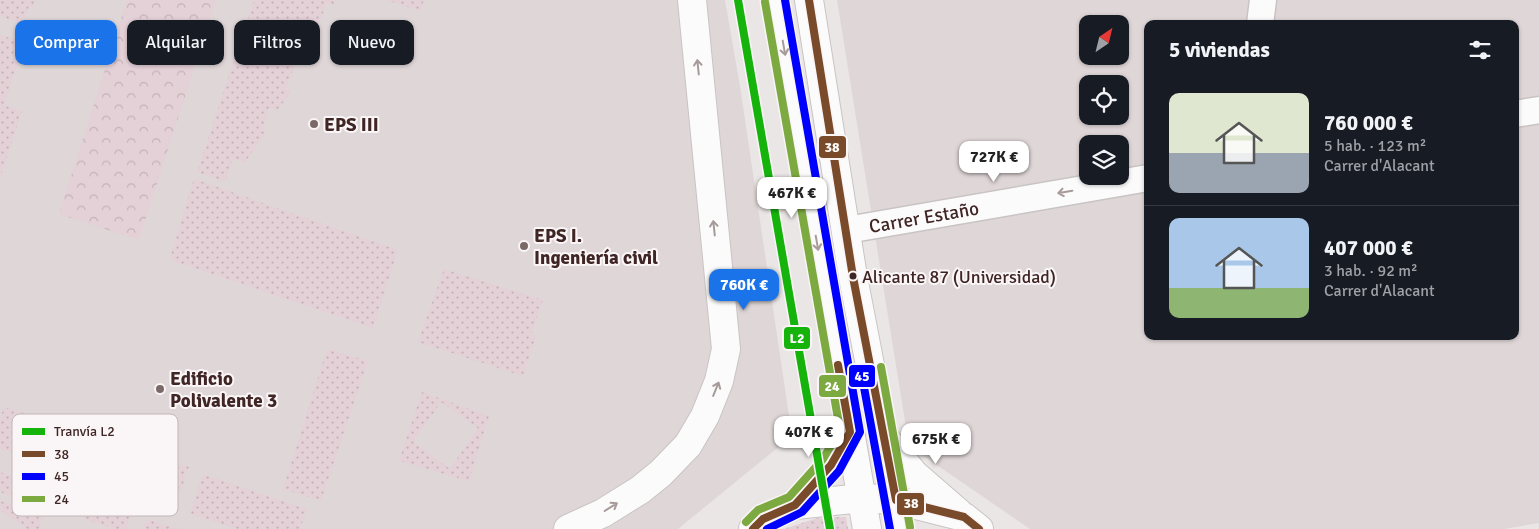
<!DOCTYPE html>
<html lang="es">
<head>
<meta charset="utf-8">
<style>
	:root { --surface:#171b24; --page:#242831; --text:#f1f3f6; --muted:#9ea1a6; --line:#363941; --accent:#1a73e8 }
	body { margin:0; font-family:Signika,sans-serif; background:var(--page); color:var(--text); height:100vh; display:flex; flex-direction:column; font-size:19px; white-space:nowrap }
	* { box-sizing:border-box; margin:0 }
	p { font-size:16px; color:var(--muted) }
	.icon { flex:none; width:28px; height:28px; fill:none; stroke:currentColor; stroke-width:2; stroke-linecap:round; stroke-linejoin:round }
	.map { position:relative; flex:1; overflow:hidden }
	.side { position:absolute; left:1144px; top:20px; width:375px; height:320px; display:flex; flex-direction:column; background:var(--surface); border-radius:10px; box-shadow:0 1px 4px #0004 }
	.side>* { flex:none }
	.hud { position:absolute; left:15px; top:20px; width:475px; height:45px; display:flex; gap:10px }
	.needle { width:32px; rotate:35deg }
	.fabs { position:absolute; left:1079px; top:15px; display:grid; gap:10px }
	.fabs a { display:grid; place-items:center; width:50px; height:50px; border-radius:10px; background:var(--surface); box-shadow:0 1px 4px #0004; font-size:25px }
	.price { position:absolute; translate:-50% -42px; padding:0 11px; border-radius:10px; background:#fff; color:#222; font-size:16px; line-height:32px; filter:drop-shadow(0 1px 2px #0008) }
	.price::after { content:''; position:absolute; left:50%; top:30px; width:15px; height:11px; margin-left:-8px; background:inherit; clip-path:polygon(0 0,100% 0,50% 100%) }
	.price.on { background:var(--accent); color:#fff }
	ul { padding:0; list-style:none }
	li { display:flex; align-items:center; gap:15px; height:125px; padding:0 25px }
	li+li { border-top:1px solid var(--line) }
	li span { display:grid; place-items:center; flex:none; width:140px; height:100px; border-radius:10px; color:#555 }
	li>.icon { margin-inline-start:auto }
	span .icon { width:60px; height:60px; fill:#fffc; stroke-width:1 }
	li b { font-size:21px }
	h2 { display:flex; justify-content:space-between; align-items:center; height:60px; padding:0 25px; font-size:21px }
	.tag { padding:0 18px; border-radius:10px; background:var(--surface); box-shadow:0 1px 4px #0004; font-size:18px; line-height:45px }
	.tag.on { background:var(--accent); color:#fff }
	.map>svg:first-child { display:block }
	.built { fill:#dfd6d7; fill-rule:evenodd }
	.grass { fill:url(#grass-dots); fill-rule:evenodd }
	.forest { fill:url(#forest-crowns) }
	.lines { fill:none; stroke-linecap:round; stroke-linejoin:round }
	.minor-casing { stroke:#c9c4c4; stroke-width:29 }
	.tertiary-casing { stroke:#c9c4c4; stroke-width:30 }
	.secondary-casing { stroke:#cac3c3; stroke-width:30 }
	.minor { stroke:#fcfbfb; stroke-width:26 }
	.tertiary { stroke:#fcfbfb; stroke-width:28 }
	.secondary { stroke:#fcfbfb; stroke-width:28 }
	.bus-1-casing { stroke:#faf5f6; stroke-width:11 }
	.bus-2-casing { stroke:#faf5f6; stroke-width:11 }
	.bus-3-casing { stroke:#faf5f6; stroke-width:11 }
	.bus-1 { stroke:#7a4b2a; stroke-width:8 }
	.bus-2 { stroke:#00f; stroke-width:8 }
	.bus-3 { stroke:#7caa40; stroke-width:8 }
	.tram-1-casing { stroke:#faf5f6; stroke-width:11 }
	.tram-1 { stroke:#16b30d; stroke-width:8 }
	.oneway { stroke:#a79b9a }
	.poi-dot { fill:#7b6968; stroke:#faf5f6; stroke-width:2 }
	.bus-dot { fill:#3f2524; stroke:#faf5f6; stroke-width:2 }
	.labels { text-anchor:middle; stroke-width:4; stroke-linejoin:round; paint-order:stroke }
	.bus-label { font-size:18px; fill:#3f2524; stroke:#faf5f6; text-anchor:start }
	.poi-label { font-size:19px; font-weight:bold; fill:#3f2524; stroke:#faf5f6; text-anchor:start }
	.street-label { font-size:19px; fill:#3f2524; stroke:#faf5f6 }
	.key { fill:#faf5f6; stroke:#c2b7b7; stroke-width:1 }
	.key-label { font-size:14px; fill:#3f2524 }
	.line-badge { stroke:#faf5f6; stroke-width:2 }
	.badge-label { font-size:14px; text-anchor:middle; font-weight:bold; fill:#fff }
</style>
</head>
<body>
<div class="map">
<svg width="1539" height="529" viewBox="0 0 1539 529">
	<defs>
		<pattern id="grass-dots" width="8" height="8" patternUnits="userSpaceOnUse" patternTransform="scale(1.25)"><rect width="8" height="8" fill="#e4d0d7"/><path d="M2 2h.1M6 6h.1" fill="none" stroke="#c5b2b8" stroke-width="1.8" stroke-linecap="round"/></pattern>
		<pattern id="forest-crowns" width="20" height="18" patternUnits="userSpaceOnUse" patternTransform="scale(1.25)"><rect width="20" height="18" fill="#e4d0d7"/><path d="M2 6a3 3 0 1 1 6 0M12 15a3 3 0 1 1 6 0" fill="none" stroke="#c5b2b8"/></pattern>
	</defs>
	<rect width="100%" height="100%" fill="#ebe6e6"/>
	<path class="built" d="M0,0H725L740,86L792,436L678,529H0Z
		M837,0H1539V523L1504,529H1030L909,446ZM1088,24H1120V56H1088ZM1148,24H1515V336H1148ZM1088,84H1120V116H1088ZM1088,144H1120V176H1088Z"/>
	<path class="grass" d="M0,0H35L33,7L29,6L23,24L0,16Z
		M254,0H335L333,5L327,2L317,29L321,31L308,59L299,56L285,89L291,91L278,110L269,108L262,131L266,133L245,162L233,159L225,182L197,172Z
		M386,0H424L420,11Z
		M0,35L17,40L12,58L18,61L4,105L22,111L0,179Z
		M194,179L398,250L373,328L173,261L171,254Z
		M444,269L543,300L531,334L536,336L523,376L418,342Z
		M327,349L368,361L321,501L283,489Z
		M422,392L489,416L469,481L399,461ZM441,402L478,428L450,469L413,442Z
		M4,407L76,429L64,468L0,449V418Z
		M107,441L189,467L175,507L95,480Z
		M0,472L26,481L20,499L0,492Z
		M203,474L307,509L300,529H237L190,514Z
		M0,501L43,515L39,529H27L0,510Z
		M90,501L131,514L126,529H115L84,519Z
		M846,517L848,529H784L817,518Z
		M146,519L178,529H143Z"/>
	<path class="forest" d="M127,0H216L139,240L59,214Z"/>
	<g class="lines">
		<g class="minor-casing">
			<g id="minor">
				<path d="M1260,24L1263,0"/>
				<path d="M1515,114L1539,110"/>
				<path id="s1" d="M847,230L1148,178"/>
			</g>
		</g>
		<g class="tertiary-casing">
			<path id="tertiary" d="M883,436L914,474L959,513
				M795,505L862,498L896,500L964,517L979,529
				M568,529L603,513L640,490L661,473L688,445L705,416L719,381L726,349L692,0
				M753,529L763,519L795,505L831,465L850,432"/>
		</g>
		<g class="secondary-casing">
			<path id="secondary" d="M775,0L867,529
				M809,0L853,277L896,500L900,529"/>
		</g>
		<use href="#minor" class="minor"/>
		<use href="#tertiary" class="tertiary"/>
		<use href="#secondary" class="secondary"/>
		<g class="bus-1-casing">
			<path id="bus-1" d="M809,0L853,277L896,500L964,517L979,529
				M753,529L763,519L795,505L831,465L850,432L838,365"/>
		</g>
		<g class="bus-2-casing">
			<path id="bus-2" d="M861,371L890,529
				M767,529L802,512L839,471L860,432L785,0"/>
		</g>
		<g class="bus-3-casing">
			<path id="bus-3" d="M881,367L910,527
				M746,522L758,510L789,497L823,459L840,430L765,2"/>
		</g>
		<use href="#bus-1" class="bus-1"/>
		<use href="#bus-2" class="bus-2"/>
		<use href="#bus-3" class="bus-3"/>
		<g class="tram-1-casing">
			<path id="tram-1" d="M738,0L830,529"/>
		</g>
		<use href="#tram-1" class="tram-1"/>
	</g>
	<defs><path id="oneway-shaft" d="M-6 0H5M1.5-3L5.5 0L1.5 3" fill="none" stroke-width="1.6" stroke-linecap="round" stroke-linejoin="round" transform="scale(1.25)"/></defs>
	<g class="oneway">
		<use href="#oneway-shaft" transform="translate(784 48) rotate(80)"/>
		<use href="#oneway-shaft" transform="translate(698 67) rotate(-96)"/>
		<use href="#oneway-shaft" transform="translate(1065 192) rotate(170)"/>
		<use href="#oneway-shaft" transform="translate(714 228) rotate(-96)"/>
		<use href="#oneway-shaft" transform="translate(817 243) rotate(80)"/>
		<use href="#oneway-shaft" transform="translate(716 389) rotate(-68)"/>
		<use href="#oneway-shaft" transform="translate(611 507) rotate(-32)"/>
	</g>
	<g class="poi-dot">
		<circle cx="314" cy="124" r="5"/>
		<circle cx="524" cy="246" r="5"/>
		<circle cx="160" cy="389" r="5"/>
	</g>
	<circle class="bus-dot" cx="853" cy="276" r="4.5"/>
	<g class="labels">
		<g class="bus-label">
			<text x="862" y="283">Alicante 87 (Universidad)</text>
		</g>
		<g class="poi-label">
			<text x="324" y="131">EPS III</text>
			<text x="534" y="242">EPS I.<tspan x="534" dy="22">Ingeniería civil</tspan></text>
			<text x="170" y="385">Edificio<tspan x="170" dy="22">Polivalente 3</tspan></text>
		</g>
		<g class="street-label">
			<text dy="7" stroke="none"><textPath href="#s1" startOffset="78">Carrer Estaño</textPath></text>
		</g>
	</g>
	<rect x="12" y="414" width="166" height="102" rx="8" class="key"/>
	<rect x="22" y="428" width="23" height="7" fill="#16b30d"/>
	<rect x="22" y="451" width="23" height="6" fill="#7a4b2a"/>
	<rect x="22" y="473" width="23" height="7" fill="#00f"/>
	<rect x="22" y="496" width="23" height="6" fill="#7caa40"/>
	<g class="key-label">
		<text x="54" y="436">Tranvía L2</text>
		<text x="54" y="459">38</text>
		<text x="54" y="481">45</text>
		<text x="54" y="504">24</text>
	</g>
	<g class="line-badge">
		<rect x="818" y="135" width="29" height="24" rx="5" fill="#7a4b2a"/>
		<rect x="783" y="326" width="28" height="24" rx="5" fill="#16b30d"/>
		<rect x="848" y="364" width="28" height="24" rx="5" fill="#00f"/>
		<rect x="818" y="374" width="29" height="24" rx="5" fill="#7caa40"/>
		<rect x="896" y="492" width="29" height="24" rx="5" fill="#7a4b2a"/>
	</g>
	<g class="badge-label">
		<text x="832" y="152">38</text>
		<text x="797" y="343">L2</text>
		<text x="862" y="381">45</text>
		<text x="832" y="391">24</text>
		<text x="911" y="508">38</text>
	</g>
</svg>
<div class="fabs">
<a><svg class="needle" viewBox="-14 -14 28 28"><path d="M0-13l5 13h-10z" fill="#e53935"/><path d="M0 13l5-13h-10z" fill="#9ea1a6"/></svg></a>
<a><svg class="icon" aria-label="locate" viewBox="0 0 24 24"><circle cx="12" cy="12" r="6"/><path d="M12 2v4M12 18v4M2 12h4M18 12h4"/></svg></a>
<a><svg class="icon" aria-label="layers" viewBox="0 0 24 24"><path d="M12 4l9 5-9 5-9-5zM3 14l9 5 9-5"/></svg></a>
</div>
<b class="price" style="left:994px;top:183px">727K €</b>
<b class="price" style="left:792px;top:219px">467K €</b>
<b class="price on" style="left:744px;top:311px">760K €</b>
<b class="price" style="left:809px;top:458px">407K €</b>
<b class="price" style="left:936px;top:465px">675K €</b>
<div class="hud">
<a class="tag on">Comprar</a>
<a class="tag">Alquilar</a>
<a class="tag">Filtros</a>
<a class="tag">Nuevo</a>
</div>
<section class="side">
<h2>5 viviendas<svg class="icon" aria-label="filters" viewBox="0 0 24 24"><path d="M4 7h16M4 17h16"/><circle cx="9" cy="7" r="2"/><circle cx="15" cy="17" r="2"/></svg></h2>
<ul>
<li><span style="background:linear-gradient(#dfe7d0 60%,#9aa5b1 0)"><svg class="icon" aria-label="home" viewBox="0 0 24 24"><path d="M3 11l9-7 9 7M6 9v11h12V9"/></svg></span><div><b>760 000 €</b><p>5 hab. · 123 m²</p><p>Carrer d'Alacant</p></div></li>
<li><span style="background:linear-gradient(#a9c7e8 70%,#8fb573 0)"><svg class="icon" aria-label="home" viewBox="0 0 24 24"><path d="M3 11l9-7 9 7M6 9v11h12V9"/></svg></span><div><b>407 000 €</b><p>3 hab. · 92 m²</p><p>Carrer d'Alacant</p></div></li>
</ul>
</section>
</div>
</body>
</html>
